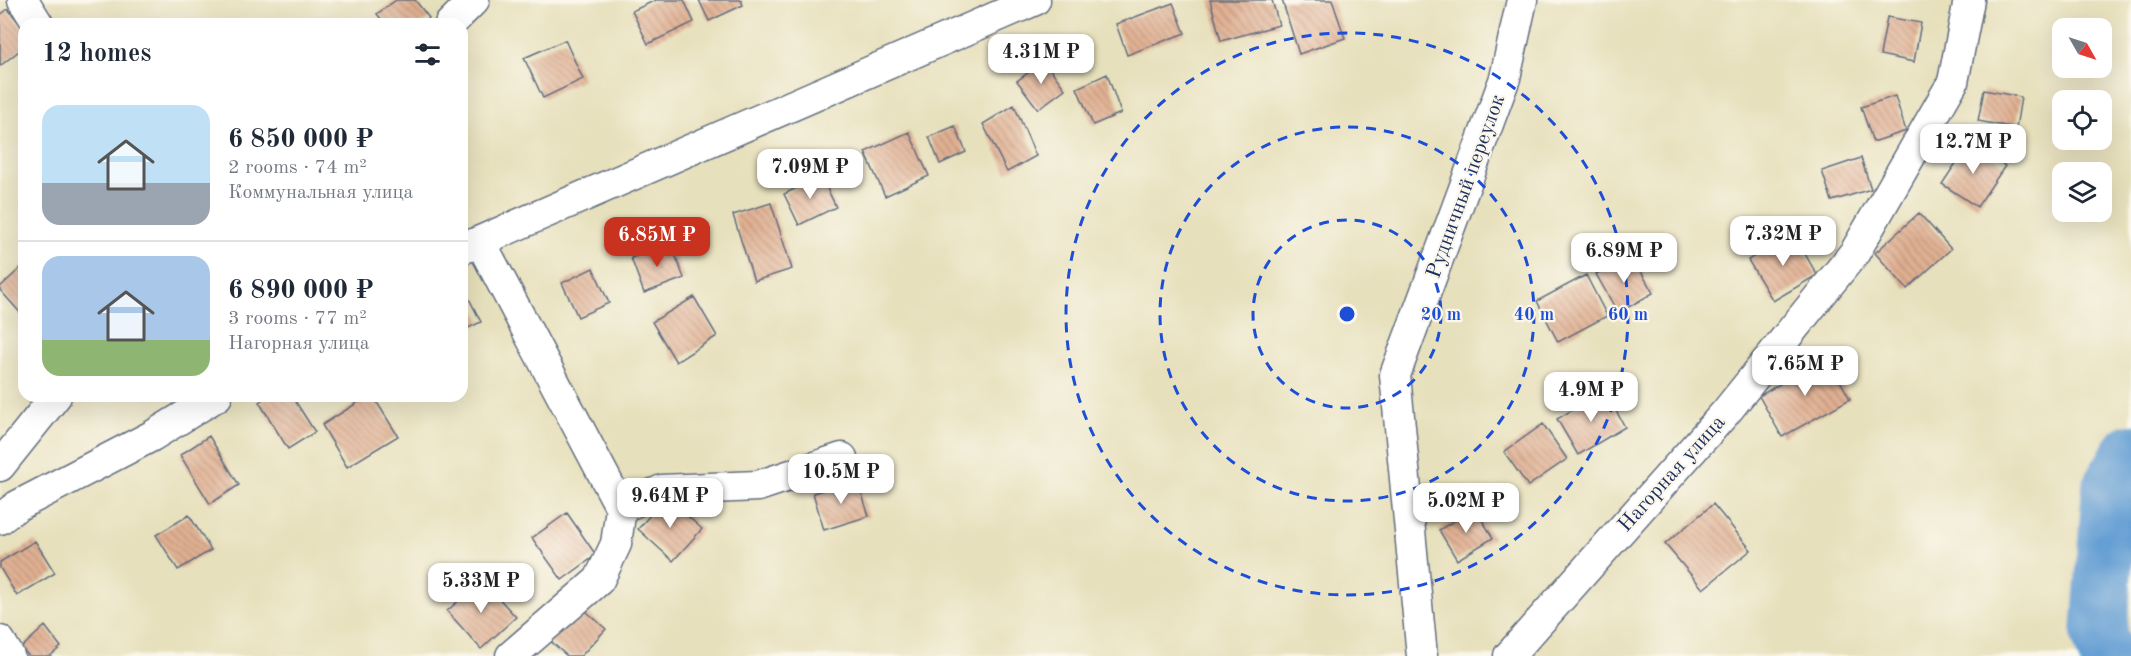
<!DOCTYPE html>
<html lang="en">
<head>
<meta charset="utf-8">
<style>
	:root { --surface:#fff; --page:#f6f6f7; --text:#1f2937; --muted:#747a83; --line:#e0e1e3; --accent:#c8321e }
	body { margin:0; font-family:"Old Standard TT",serif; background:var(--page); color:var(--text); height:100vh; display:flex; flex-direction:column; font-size:22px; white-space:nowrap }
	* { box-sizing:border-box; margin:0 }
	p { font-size:20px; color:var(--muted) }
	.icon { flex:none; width:33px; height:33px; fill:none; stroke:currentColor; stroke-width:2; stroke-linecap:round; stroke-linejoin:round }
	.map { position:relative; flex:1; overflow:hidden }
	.drawer { position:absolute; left:18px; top:18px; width:450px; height:384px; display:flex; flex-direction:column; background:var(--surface); border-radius:18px; box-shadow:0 6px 24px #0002 }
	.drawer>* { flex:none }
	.needle { width:39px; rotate:129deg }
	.controls { position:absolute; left:2052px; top:18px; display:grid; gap:12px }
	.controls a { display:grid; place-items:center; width:60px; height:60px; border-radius:12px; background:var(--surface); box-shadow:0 6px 24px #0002; font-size:30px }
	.price { position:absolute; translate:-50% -51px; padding:0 14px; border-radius:12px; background:#fff; color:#222; font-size:20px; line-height:39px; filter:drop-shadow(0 2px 3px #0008) }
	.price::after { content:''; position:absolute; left:50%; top:36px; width:18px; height:14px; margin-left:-9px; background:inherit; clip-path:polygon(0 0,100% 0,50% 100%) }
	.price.selected { background:var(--accent); color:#fff }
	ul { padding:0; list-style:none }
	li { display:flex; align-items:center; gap:18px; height:150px; padding:0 24px }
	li+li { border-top:2px solid var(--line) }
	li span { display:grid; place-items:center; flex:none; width:168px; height:120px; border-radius:18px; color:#555 }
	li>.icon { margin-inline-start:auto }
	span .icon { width:72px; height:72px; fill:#fffc; stroke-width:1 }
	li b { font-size:26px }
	h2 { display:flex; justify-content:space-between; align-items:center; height:72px; padding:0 24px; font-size:26px }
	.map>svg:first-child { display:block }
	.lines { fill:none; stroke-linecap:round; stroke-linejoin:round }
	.river { stroke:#659fd4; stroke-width:56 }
	.building { fill:url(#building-back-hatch) }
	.minor-casing { stroke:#626d7f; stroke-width:33 }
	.minor { stroke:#fff; stroke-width:30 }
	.ring { fill:none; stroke:#1d4ed8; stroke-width:3; stroke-dasharray:10 8 }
	.labels { text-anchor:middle; stroke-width:4.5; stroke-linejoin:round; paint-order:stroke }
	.street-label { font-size:21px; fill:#1b2f5e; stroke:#fbf7ec }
	.centre { fill:#1d4ed8; stroke:#fbf7ec; stroke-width:3 }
	.ring-label { font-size:18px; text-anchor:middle; font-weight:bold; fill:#1d4ed8; stroke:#fbf7ec; stroke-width:4.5; stroke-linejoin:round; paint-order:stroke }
</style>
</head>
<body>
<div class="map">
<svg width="2131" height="656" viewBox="0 0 2131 656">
	<defs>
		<pattern id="building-back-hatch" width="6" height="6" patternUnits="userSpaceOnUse" patternTransform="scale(1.5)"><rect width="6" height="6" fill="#e1b092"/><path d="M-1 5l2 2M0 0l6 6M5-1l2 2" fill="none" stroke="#b6907a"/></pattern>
	</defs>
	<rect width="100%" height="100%" fill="#fbf7ec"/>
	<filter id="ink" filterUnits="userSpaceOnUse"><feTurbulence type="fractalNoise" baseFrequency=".0167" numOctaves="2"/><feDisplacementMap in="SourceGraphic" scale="12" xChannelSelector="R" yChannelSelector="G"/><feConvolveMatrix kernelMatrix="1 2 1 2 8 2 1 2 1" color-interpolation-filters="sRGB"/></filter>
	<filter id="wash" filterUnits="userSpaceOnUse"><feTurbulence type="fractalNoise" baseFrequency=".008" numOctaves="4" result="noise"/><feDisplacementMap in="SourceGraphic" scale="24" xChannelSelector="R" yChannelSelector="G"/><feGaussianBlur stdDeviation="1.35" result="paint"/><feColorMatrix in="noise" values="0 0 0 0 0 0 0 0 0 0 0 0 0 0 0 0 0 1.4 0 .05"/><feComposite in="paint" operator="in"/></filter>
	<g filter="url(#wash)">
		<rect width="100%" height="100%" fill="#e7e0bc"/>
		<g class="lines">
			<path class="river" d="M2107,656L2099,634L2110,487L2131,452"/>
		</g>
		<g id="blocks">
			<path class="building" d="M396,0H415L429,18L422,24H385L377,14Z
				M656,0H684L694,22L648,44L632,11Z
				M699,0H741L743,5L709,21Z
				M1210,0H1272L1279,25L1221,41Z
				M1282,0H1332L1345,38L1299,54Z
				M1173,3L1185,33L1127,55L1116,24Z
				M8,9L24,29V47L0,66V15Z
				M1887,17L1921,23L1914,62L1880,55Z
				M565,40L583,79L543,98L524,58Z
				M1044,61L1065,89L1038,109L1017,81Z
				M1107,74L1121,113L1093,125L1077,88Z
				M1984,90L2021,97L2016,128L1978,121Z
				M1895,96L1906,131L1873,142L1861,107Z
				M1014,105L1036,156L1007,172L983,124Z
				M955,126L966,152L940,164L929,137Z
				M909,132L929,176L885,196L865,152Z
				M1970,142L2005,166L1977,207L1942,184Z
				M1861,158L1871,189L1832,201L1822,171Z
				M821,176L836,207L799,225L784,194Z
				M771,203L792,269L754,281L733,215Z
				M1919,213L1951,249L1907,289L1875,253Z
				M1793,233L1817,275L1773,301L1748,260Z
				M671,244L684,278L644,293L631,258Z
				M1631,254L1653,293L1618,313L1596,274Z
				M24,265V317L0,290V287Z
				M593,268L609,303L578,317L562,283Z
				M1586,275L1607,316L1558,342L1537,301Z
				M462,285L481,322L462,331Z
				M694,297L717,336L676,362L652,322Z
				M1827,357L1850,399L1782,437L1759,396Z
				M1605,391L1625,427L1578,455L1557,419Z
				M268,396H292L315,432L288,449L259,402Z
				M368,396H373L398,436L347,467L322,425Z
				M1543,424L1567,459L1528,486L1504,452Z
				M209,436L239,485L210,504L180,455Z
				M857,479L869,516L824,530L813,493Z
				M666,497L702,529L673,561L638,529Z
				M1713,504L1751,550L1703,589L1665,544Z
				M1475,508L1493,538L1457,560L1439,530Z
				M567,513L596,555L562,580L532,538Z
				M189,515L211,550L178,570L156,535Z
				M35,541L55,573L17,596L0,568V562Z
				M482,580L516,617L481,649L447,611Z
				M577,603L606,629L581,656H567L546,637Z
				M45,626L61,647L50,656H29L21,648Z"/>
		</g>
	</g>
	<g filter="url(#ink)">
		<use href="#blocks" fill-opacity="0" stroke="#626d7f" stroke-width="1.5"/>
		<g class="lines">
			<g class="minor-casing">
				<path id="minor" d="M23,0L38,24
					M450,24L474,0
					M480,241L621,508
					M462,249L1035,0
					M0,466L56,396
					M0,519L17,506L152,436L217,396
					M0,641L9,656
					M511,656L599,580L616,544L621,508L662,490L758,486L842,458
					M1422,656L1395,375L1505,78L1522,0
					M1509,656L1726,412L1855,252L1953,82L1969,0"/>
			</g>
			<use href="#minor" class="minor"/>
		</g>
	</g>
	<g class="ring">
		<circle cx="1347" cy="314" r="94"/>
		<circle cx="1347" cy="314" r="187"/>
		<circle cx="1347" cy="314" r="281"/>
	</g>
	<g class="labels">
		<g class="street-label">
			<text transform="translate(1465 186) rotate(-70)" y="7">Рудничный переулок</text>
			<text transform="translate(1671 473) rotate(-48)" y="7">Нагорная улица</text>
		</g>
	</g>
	<circle cx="1347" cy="314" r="9" class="centre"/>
	<g class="ring-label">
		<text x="1441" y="320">20 m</text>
		<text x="1534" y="320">40 m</text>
		<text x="1628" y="320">60 m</text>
	</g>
</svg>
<div class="controls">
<a><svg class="needle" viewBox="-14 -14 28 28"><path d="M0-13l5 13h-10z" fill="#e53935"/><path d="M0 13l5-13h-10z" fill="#747a83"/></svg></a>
<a><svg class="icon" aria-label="locate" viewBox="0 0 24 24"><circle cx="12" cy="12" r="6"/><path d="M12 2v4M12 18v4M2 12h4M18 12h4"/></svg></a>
<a><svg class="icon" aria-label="layers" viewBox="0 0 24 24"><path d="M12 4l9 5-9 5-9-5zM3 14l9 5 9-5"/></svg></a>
</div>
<b class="price" style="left:1041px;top:85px">4.31M ₽</b>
<b class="price" style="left:1973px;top:175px">12.7M ₽</b>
<b class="price" style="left:810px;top:200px">7.09M ₽</b>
<b class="price" style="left:1783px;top:267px">7.32M ₽</b>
<b class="price selected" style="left:657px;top:268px">6.85M ₽</b>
<b class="price" style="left:1624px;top:284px">6.89M ₽</b>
<b class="price" style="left:1805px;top:397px">7.65M ₽</b>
<b class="price" style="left:1591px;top:423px">4.9M ₽</b>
<b class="price" style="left:841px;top:505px">10.5M ₽</b>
<b class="price" style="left:670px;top:529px">9.64M ₽</b>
<b class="price" style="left:1466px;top:534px">5.02M ₽</b>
<b class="price" style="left:481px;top:614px">5.33M ₽</b>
<section class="drawer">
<h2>12 homes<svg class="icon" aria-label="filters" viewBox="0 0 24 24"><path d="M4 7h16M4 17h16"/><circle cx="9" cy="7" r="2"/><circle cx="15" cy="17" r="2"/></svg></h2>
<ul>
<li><span style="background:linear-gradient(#bfe0f5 65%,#9aa5b1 0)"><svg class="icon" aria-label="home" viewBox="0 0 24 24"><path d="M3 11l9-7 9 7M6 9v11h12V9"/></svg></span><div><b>6 850 000 ₽</b><p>2 rooms · 74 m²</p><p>Коммунальная улица</p></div></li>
<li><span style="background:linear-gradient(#a9c7e8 70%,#8fb573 0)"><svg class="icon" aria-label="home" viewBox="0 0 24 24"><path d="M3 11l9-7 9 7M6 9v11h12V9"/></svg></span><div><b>6 890 000 ₽</b><p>3 rooms · 77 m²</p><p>Нагорная улица</p></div></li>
</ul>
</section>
</div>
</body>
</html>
